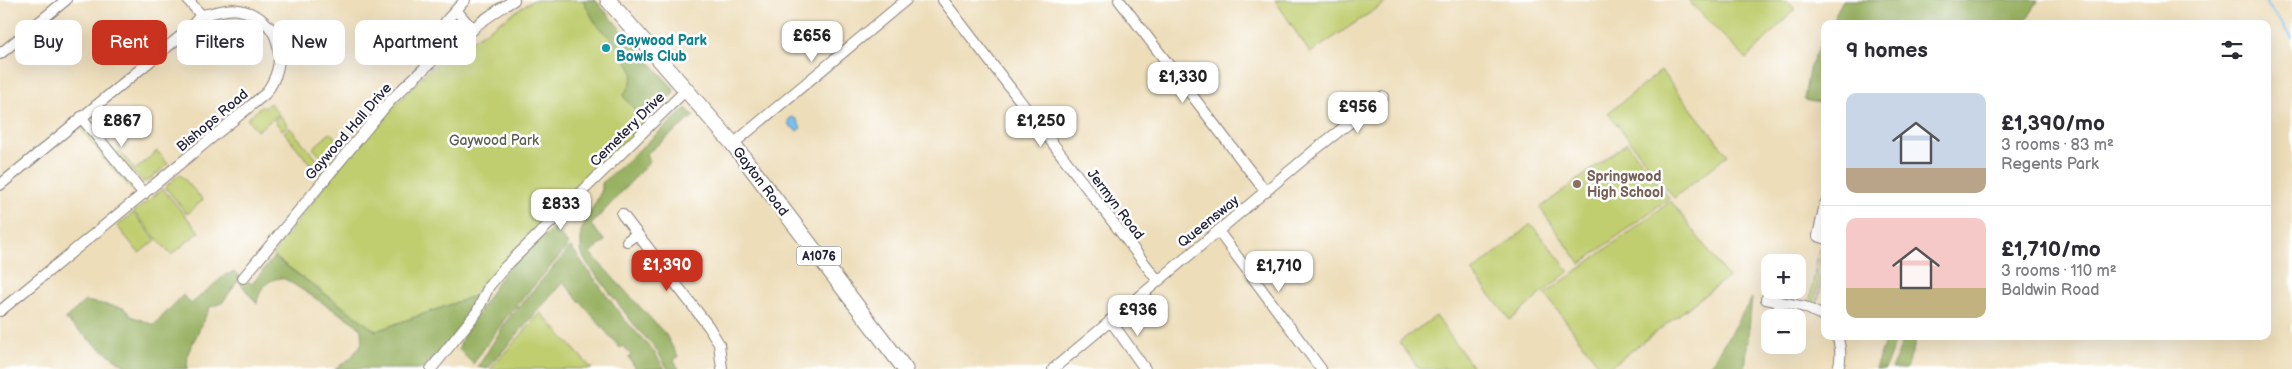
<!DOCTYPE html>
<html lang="en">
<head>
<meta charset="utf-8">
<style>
	:root { --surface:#fff; --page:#f7f7f7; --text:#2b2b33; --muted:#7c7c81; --line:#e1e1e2; --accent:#c8321e }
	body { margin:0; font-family:"Balsamiq Sans",sans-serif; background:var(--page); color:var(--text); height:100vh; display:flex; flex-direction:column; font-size:19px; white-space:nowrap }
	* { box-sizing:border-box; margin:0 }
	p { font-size:16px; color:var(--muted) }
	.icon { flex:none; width:28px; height:28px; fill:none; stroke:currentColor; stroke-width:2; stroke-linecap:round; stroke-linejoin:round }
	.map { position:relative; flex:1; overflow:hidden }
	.side { position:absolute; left:1821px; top:20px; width:450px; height:320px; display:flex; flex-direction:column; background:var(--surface); border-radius:10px; box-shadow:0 5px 20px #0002 }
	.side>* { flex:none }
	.top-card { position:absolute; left:15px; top:20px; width:475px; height:45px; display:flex; gap:10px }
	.controls { position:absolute; left:1761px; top:254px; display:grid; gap:10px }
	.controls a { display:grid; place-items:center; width:45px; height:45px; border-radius:10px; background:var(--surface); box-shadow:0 5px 20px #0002; font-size:25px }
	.price { position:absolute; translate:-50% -42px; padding:0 11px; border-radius:10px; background:#fff; color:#222; font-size:16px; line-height:32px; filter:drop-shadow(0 1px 2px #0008) }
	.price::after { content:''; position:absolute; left:50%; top:30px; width:15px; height:11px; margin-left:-8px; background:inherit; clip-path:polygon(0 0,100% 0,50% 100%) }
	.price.current { background:var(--accent); color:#fff }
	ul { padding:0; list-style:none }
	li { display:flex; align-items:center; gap:15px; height:125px; padding:0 25px }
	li+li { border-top:1px solid var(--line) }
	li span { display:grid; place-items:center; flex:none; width:140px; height:100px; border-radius:10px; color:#555 }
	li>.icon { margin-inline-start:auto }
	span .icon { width:60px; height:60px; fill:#fffc; stroke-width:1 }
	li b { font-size:21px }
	h2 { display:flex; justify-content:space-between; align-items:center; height:60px; padding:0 25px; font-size:21px }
	.pill { padding:0 18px; border-radius:10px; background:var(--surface); box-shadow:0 5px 20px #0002; font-size:18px; line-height:45px }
	.pill.current { background:var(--accent); color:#fff }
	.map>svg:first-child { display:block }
	.green { fill:#c0ce70; stroke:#717856 }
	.forest { fill:#98b162; stroke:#5d6a4e }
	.water { fill:#76c1ef; stroke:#4c7295 }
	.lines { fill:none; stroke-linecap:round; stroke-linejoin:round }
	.stream { stroke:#76c1ef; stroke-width:2.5 }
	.minor-casing { stroke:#88807a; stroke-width:12 }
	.primary-casing { stroke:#88807a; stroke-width:17 }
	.minor { stroke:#fff; stroke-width:10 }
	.primary { stroke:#fff; stroke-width:15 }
	.culture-dot { fill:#0f9aa8; stroke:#fff; stroke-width:2 }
	.education-dot { fill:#8d6e63; stroke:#fff; stroke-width:2 }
	.labels { text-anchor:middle; stroke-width:5; stroke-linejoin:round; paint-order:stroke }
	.shield { fill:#fff; stroke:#646476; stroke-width:1 }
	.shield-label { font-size:12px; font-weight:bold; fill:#22223b }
	.culture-label { font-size:14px; font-weight:bold; fill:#0d838f; stroke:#fff; text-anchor:start }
	.street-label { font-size:14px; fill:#22223b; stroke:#fff }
	.park-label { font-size:14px; fill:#595e4e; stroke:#fff }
	.education-label { font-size:14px; font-weight:bold; fill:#785e54; stroke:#fff; text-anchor:start }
</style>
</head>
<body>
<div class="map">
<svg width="2292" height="369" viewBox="0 0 2292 369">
	<rect width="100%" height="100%" fill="#fff"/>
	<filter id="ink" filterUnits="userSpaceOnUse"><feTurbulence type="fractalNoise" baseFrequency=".02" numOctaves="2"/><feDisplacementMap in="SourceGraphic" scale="10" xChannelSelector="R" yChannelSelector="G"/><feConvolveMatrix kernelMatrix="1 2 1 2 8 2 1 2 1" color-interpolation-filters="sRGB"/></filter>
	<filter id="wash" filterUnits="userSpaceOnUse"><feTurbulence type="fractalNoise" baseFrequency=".0096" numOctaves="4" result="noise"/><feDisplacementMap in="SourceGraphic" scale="20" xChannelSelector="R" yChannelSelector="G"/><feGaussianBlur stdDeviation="1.12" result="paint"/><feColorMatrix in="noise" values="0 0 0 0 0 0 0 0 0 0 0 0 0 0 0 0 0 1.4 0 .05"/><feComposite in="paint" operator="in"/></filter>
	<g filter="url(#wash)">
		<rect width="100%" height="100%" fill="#edddb9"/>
		<path class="green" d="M533,0H595L674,91L618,154L481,284L474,296L376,331L272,255L345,160L429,69Z
			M1275,0H1383L1385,3L1310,53Z
			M1688,0H1786L1795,9L1746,59Z
			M1661,71L1728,155L1674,198L1608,113Z
			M270,103L279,114L257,131L247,119L262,106L264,108Z
			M280,115L288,126L282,130L274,120Z
			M80,127L85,128L110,156L105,160Z
			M290,128L326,170L320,176L284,132Z
			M330,133L345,146L329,166L313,148Z
			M1627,143L1669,198L1580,264L1540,208Z
			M120,151L135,170L157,151L168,164L149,180L143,182L115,155Z
			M112,158L134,190V192L107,162Z
			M180,174L203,200L187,214L165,187Z
			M163,189L199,232L171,255L134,212Z
			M1671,201L1728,277L1608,369H1602L1545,294Z
			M133,213L156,240L139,253L117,226Z
			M1531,224L1569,271L1510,320L1472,272Z
			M1819,248L1816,265L1819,280L1813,306L1809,305Z
			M1822,252L1825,259V268L1816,308L1822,279L1819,263Z
			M541,313L592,369H490Z
			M1436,316L1474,369H1419L1399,342Z"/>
		<path class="forest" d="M583,0H595L673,88V94C662,104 655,115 639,115L623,96L630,85L633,73L619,48L594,21Z
			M1843,0H2039L2024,24H1830Z
			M1825,33V104L1804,100L1809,69Z
			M686,108L694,116L646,154L650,161L591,225L605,241L590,253L666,335L678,357L674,360L679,369H668L654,346L639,331L584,259L581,250V231L602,190V183Z
			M554,228L569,245L504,320L473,364L459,350L462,338L506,269Z
			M571,247L623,318L652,349L665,369H636L629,358L631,355L623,346L620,348L563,282L487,369L478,367L507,320Z
			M274,257L376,331L474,296L479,301L475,310L427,369H335L351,358L362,343L361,330L356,324L285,279C270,275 258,290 257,304L240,283L245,279L252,284Z
			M234,272L241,277L222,303L210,307L188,353L187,369H129L92,342L65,319L85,301L124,308L131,316L154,325L183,295L191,304L225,275Z
			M1752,298L1745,369H1708Z
			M1887,336H1897L1885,369H1875Z
			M1905,336H1918L1906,369H1892Z"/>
		<path class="water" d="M792,117L796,119L801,128L797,131L789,125L788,120Z"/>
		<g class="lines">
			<path class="stream" d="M2264,0L2292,37"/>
		</g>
	</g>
	<g filter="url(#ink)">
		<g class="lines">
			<g class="minor-casing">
				<path id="minor" d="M943,0L1158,281
					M1119,0L1266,192
					M456,10L473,30
					M446,21L465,0
					M0,54L66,0
					M81,117L144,194
					M733,144L906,0
					M0,185L189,29L201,15
					M622,214L709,327L719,344L722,369
					M1218,231L1321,369
					M1824,238L1818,236L1825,204
					M627,241L637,234
					M243,278L389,102C425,66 471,26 514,0
					M1766,299L1805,307L1825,317
					M0,311L265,94C290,63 282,18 239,10C226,7 214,14 201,15L188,0
					M1777,317L1780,302
					M1110,320L1145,369
					M1837,336C1841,348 1842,358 1838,369
					M431,369L477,312L489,286L505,267L687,89
					M1053,369L1316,149L1383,97"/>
			</g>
			<g class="primary-casing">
				<path id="primary" d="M608,0L733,144L905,369"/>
			</g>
			<use href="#minor" class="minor"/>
			<use href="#primary" class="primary"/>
		</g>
	</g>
	<circle class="culture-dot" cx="606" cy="48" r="5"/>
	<circle class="education-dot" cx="1577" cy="184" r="5"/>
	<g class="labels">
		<rect class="shield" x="796.5" y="246.5" width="45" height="19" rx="4"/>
		<g class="shield-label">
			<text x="819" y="260">A1076</text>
		</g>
		<g class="culture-label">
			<text x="616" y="45">Gaywood Park<tspan x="616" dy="16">Bowls Club</tspan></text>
		</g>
		<g class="street-label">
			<text transform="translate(212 120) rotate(-40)" y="5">Bishops Road</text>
			<text transform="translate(627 129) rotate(-45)" y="5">Cemetery Drive</text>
			<text transform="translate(348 131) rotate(-49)" y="5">Gaywood Hall Drive</text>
			<text transform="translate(761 181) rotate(53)" y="5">Gayton Road</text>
			<text transform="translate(1116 204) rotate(53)" y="5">Jermyn Road</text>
			<text transform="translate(1208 221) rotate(-39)" y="5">Queensway</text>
		</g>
		<g class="park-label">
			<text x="494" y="145">Gaywood Park</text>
		</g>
		<g class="education-label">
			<text x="1587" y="181">Springwood<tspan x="1587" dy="16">High School</tspan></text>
		</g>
	</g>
</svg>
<div class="controls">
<a>+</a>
<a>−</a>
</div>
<b class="price" style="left:812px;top:63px">£656</b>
<b class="price" style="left:1183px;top:104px">£1,330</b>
<b class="price" style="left:1358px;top:134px">£956</b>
<b class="price" style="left:122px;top:148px">£867</b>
<b class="price" style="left:1041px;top:148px">£1,250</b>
<b class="price" style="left:561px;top:231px">£833</b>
<b class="price current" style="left:667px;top:292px">£1,390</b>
<b class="price" style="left:1279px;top:293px">£1,710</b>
<b class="price" style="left:1138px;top:337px">£936</b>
<div class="top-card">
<a class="pill">Buy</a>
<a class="pill current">Rent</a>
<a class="pill">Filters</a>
<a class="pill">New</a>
<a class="pill">Apartment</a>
</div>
<section class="side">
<h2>9 homes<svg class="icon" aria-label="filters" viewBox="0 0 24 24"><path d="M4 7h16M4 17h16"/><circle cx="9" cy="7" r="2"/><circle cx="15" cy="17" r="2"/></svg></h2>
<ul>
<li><span style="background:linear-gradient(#c9d6e8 75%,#b9a48a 0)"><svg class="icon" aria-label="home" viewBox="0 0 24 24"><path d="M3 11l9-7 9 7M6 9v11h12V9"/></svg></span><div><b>£1,390/mo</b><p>3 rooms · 83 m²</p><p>Regents Park</p></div></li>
<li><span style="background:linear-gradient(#f6c9c9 70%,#c2b280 0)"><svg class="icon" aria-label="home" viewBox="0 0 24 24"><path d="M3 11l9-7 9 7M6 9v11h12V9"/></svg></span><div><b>£1,710/mo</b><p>3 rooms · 110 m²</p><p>Baldwin Road</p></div></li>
</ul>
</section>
</div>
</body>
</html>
